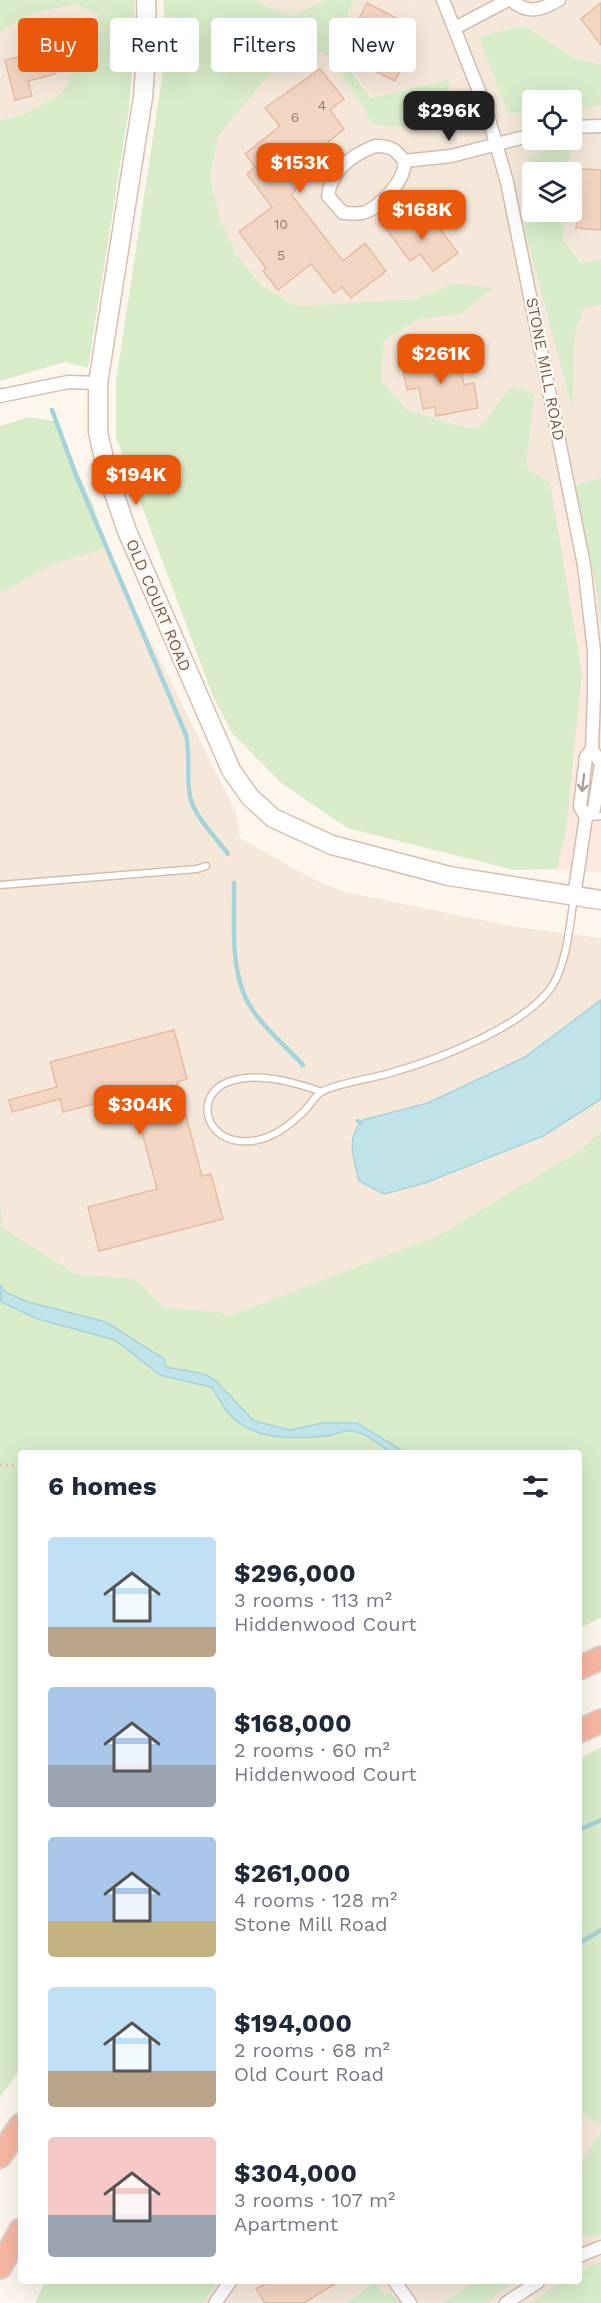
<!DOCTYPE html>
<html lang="en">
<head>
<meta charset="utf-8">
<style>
	:root { --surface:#fff; --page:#f6f6f7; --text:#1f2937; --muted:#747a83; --accent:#ea580c }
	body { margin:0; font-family:"Work Sans",sans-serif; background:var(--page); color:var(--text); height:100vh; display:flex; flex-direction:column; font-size:22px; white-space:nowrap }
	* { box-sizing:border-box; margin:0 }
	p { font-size:20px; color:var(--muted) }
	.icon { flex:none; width:33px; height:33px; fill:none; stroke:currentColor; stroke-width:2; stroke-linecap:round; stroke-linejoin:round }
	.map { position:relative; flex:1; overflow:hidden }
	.side { position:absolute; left:18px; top:1450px; width:564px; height:834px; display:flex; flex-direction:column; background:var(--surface); border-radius:6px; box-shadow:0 6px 24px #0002 }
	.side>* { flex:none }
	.guide { position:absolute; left:18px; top:18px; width:566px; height:54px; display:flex; gap:12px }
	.buttons { position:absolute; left:522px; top:90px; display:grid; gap:12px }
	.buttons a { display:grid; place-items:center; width:60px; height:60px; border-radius:6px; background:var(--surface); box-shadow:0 6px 24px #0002; font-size:30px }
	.price { position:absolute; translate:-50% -51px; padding:0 14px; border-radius:12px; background:var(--accent); color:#fff; font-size:20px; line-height:39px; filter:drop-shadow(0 2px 3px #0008) }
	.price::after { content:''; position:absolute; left:50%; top:36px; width:18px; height:14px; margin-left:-9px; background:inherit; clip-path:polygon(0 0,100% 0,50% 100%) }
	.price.active { background:#222; color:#fff }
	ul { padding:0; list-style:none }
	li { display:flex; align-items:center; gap:18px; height:150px; padding:0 30px }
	li span { display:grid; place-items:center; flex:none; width:168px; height:120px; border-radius:6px; color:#555 }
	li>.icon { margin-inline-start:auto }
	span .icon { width:72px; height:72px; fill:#fffc; stroke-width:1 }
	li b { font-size:26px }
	h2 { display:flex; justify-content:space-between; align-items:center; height:72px; padding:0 30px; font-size:26px }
	.pill { padding:0 21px; border-radius:6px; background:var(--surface); box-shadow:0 6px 24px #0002; font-size:21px; line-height:54px }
	.pill.active { background:var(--accent); color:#fff }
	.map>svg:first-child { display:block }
	.residential { fill:#f5e8da }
	.commercial { fill:#fde8e0 }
	.green { fill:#d8ecc9 }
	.water { fill:#bfe3e8; stroke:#a5d3da; stroke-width:1.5 }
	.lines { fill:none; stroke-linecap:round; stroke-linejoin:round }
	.stream { stroke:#a5d3da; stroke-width:4.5 }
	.building { fill:#f3d5c3; stroke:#e6bba3; stroke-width:1.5 }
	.lane-casing { stroke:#d1beb0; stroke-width:9 }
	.street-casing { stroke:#d1beb0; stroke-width:15 }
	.secondary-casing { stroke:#d6c0b0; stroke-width:21 }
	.highway-casing { stroke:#dad1cd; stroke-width:26 }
	.path { stroke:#d9b8a5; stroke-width:3; stroke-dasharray:1.5 4.5; stroke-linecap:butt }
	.lane { stroke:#fff; stroke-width:6 }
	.street { stroke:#fff; stroke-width:12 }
	.secondary { stroke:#fff; stroke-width:18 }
	.highway { stroke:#f7b7a3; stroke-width:22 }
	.oneway { stroke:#af9d94 }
	.labels { text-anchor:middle; stroke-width:5; stroke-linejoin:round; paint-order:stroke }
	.number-label { font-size:14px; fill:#987a6a }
	.street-label { font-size:16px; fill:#7a5c4d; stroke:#fffaf3 }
</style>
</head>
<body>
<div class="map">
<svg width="601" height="2303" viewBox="0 0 601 2303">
	<rect width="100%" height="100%" fill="#fdf6ec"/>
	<path class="residential" d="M258,0H325L292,16L259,3Z
		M353,0H601V64L577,60L525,26L507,113H532V140H572V110L601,105V259L582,263L563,239V212H572V172H566L571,144L529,157L525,232L571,406L575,335L584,308L601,305V478L575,484L550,483L526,467L533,394L513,385L480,426L468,428L408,411L381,380L383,340L419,319L461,314L453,283L417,299L297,306L261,285L236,254L219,216L209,176L218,137L295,43L333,57L372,124L452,121L448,79L372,98L341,54V35Z
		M77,4L98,12L93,36L61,94L20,116L0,120V32L31,14Z
		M105,549L236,813L240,838L313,879L345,892L517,927L601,938V1131L525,1202L189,1332L33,1274L0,1233V593L56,563Z
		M579,2103L601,2121V2286L573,2303H151L167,2282H579Z"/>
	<path class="commercial" d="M550,483L575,484L596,587L601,628V872L557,869L566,831Z"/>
	<path class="green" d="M0,0H134L135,19L129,109L88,368L65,362L0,381V120L20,116L61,94L93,36L98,13L76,4L31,14L0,32Z
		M163,0H258L259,3L292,16L325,0H353C333,55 338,52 371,98L449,79L452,121L410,128L372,124L333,57L295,43L218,137L210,176L219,216L236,254L261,285L297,306L417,299L453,283L493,288L461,314L419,319L384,340L381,380L408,411L468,428L480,426L513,385L534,394L526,467L550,483L582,673L566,831L557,869L514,870L347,828L280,782L232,733L214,699L116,437V381L167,45Z
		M525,26L577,60L601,64V105L572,110V100H532V113H507L479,36Z
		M572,144L566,172H532V212H563V239L581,263L601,259V305L584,308L575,335L572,408L525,232L529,156Z
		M29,417L54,421L94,507L105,549L56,563L0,593V426Z
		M601,478V628L596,587L575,484Z
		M601,1131V1618L579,1628V1454H21V2068L0,2097V1206L3,1228L75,1274L135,1279L165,1308L219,1312L229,1316L437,1236L581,1150Z
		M601,1747V2125L579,2112V1759Z
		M601,2130V2234L589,2237L579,2233V2168Z
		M601,2262V2303H530L560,2282H579V2272Z
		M45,2282H218L202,2303H35Z
		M369,2282H374L384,2296L391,2293L398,2303H346L371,2286Z
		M474,2282H513L487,2303H443Z"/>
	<path class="water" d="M601,1000V1099L543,1136L425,1183L384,1194L359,1181C354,1159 345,1138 363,1120L428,1103L525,1057Z
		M0,1285L5,1292L28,1302L106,1322L164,1359L166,1367L204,1374L215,1380L254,1421L290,1430L322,1423H357L406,1453C379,1454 376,1434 352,1431C343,1429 334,1436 325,1436C291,1439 255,1441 229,1414C222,1406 218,1395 211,1387L160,1375L115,1340L38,1319L1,1302Z"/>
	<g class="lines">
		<path class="stream" d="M52,410L76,475L186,735C191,757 186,775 190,796C194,817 216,837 228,854
			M234,883C235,918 230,960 244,994C254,1020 284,1044 303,1065
			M358,1121L361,1123
			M579,1830L601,1820
			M583,1941L601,1930"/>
	</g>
	<path class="building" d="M367,3L404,22L391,47L407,56L395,81L364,66L369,56L346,45Z
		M601,3V45L581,19Z
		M51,25L59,56L52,58L55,74L28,81L32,96L15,100L5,60L32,54L27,31Z
		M320,69L344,99L330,110L344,129L286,177L296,190L291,194L343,261L365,243L386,271L351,298L342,287L334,293L311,264L278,290L263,271L266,268L239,232L272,207L247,174L255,167L245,154L280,126L265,108Z
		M581,169L601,170V230L576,228Z
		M412,210L423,226L433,219L458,253L433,271L420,254L410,261L386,229Z
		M458,355L464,385L474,383L478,408L436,416L435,407L423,409L419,388L407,390L402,365Z
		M174,1030L187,1079L177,1082L202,1176L211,1174L223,1219L99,1251L88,1207L157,1189L132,1094L63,1112L60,1099L12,1112L9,1100L57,1087L50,1062Z
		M268,2282H338L304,2303H265L256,2289Z"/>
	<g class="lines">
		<g class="lane-casing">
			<path id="lane" d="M589,817L601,816
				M0,885L197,869L206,866
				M322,1092C294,1082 257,1071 228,1082C195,1095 204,1137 239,1141C265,1144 288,1128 306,1109C311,1104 315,1096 321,1092C331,1085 372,1078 387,1074C433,1061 537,1024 557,977C568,952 570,923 574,897"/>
		</g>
		<g class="street-casing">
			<path id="street" d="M443,0L486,109L507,182L584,565L594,651V695L592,749L586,757L580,807L586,817L574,896
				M511,0C528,15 541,10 559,0
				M455,28L508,0
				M572,127L601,126
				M375,146C390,146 396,149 404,161C407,179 379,209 362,213C356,214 349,213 343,213L328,196C331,170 352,155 375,146Z
				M404,161L451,156L532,135
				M0,396L68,382L98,383
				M586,817L594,809L601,764L592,749
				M579,2256L601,2247
				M395,2282L410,2303
				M215,2303L230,2282
				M506,2303L538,2282"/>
		</g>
		<g class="secondary-casing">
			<path id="secondary" d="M146,0L147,42L143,97L98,383V432L108,476L127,531L231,770L250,797L273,818L332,845L449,876L601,900"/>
		</g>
		<g class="highway-casing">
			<path id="highway" d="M579,1668L601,1658
				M579,1731L601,1721
				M0,2156L21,2125
				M0,2267L21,2230"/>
		</g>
		<path class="path" d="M0,1465H21"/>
		<use href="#lane" class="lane"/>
		<use href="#street" class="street"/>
		<use href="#secondary" class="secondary"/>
		<use href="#highway" class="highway"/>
	</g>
	<defs><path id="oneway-shaft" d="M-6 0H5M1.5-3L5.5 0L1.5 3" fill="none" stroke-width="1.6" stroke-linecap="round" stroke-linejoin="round" transform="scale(1.5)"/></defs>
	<use class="oneway" href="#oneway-shaft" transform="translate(583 783) rotate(97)"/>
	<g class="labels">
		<g class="number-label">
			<text x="322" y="110">4</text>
			<text x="295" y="122">6</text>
			<text x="281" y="229">10</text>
			<text x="281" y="260">5</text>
		</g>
		<g class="street-label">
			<text transform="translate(546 369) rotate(79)" y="6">STONE MILL ROAD</text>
			<text transform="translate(159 605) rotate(67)" y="6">OLD COURT ROAD</text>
		</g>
	</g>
</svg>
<div class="buttons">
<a><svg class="icon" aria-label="locate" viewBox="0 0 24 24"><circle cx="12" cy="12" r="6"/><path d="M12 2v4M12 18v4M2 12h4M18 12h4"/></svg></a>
<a><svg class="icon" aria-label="layers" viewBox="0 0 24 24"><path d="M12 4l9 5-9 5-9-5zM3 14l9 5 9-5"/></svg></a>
</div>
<b class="price active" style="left:449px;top:142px">$296K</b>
<b class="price" style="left:300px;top:194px">$153K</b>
<b class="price" style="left:422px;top:241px">$168K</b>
<b class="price" style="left:441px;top:385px">$261K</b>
<b class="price" style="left:136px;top:506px">$194K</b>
<b class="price" style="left:140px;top:1136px">$304K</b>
<div class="guide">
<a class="pill active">Buy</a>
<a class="pill">Rent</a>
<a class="pill">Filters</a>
<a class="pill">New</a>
</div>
<section class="side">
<h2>6 homes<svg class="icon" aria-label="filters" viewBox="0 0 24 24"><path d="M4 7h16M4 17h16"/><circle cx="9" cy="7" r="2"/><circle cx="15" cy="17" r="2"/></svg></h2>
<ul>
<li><span style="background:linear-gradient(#bfe0f5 75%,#b9a48a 0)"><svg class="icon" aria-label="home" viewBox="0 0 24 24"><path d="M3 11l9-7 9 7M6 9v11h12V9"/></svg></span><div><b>$296,000</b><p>3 rooms · 113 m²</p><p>Hiddenwood Court</p></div></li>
<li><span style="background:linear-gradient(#a9c7e8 65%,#9aa5b1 0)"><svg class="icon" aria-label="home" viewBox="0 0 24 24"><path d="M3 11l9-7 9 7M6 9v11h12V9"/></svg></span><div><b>$168,000</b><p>2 rooms · 60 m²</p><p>Hiddenwood Court</p></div></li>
<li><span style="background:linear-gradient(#a9c7e8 70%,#c2b280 0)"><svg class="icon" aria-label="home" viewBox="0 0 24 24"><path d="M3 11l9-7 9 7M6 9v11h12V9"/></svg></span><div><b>$261,000</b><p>4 rooms · 128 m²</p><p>Stone Mill Road</p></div></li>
<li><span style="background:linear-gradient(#bfe0f5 70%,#b9a48a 0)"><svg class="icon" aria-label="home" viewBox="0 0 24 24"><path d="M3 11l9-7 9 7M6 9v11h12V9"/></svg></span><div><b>$194,000</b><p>2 rooms · 68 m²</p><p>Old Court Road</p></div></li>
<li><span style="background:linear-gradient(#f6c9c9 65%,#9aa5b1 0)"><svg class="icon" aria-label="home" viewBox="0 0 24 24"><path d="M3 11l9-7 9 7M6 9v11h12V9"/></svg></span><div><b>$304,000</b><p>3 rooms · 107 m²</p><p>Apartment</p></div></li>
</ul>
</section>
</div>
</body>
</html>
